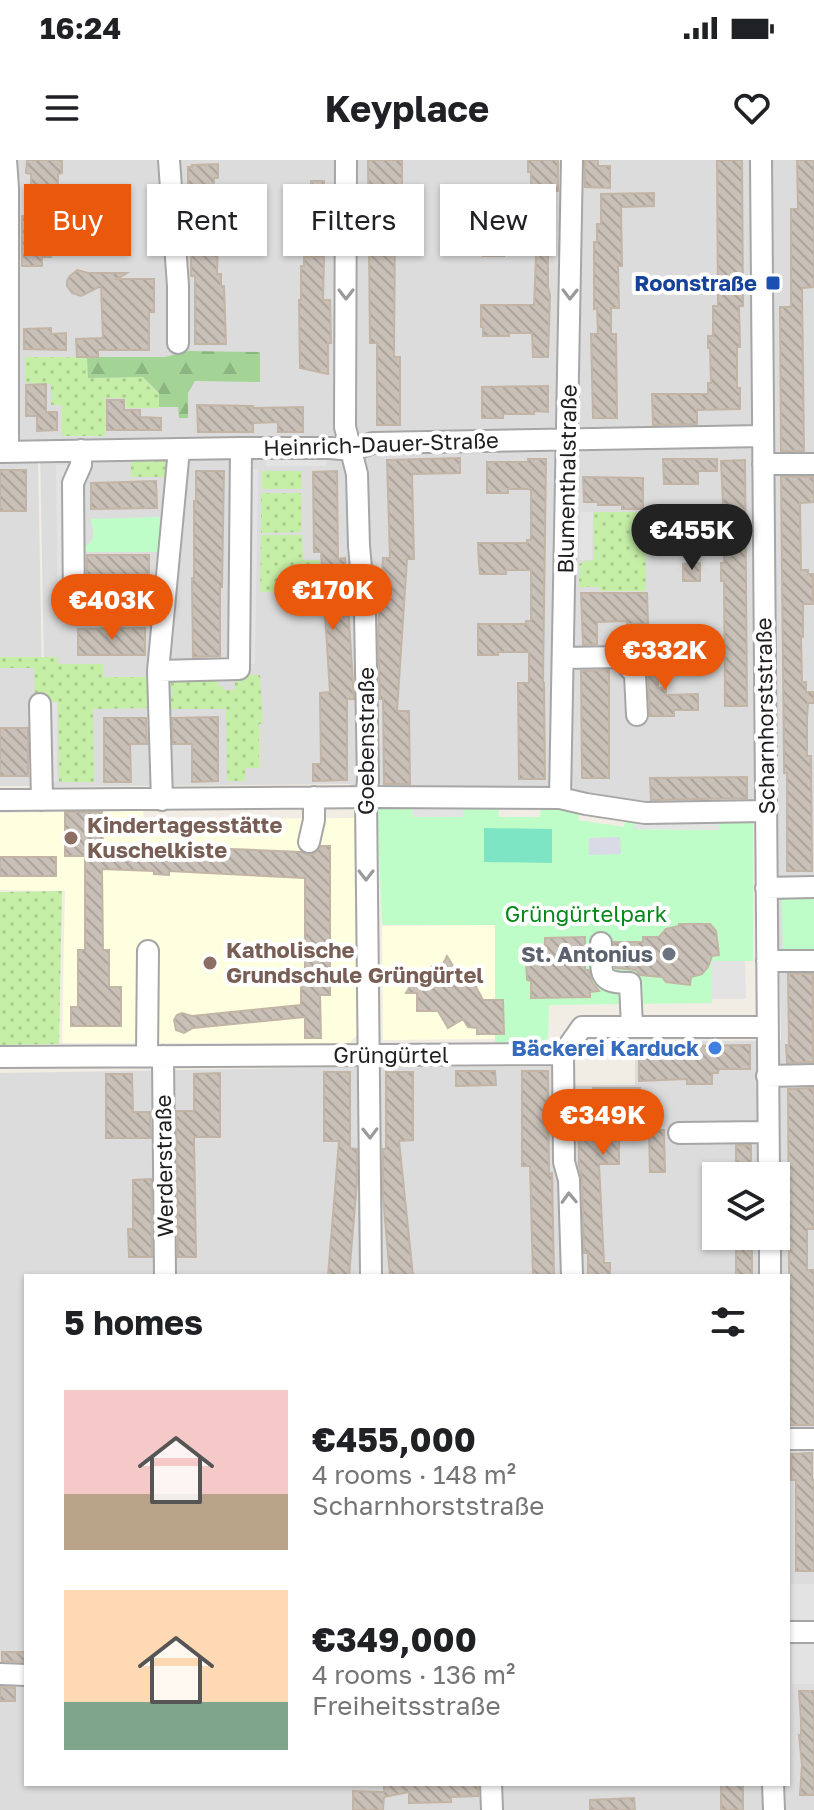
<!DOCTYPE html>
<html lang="en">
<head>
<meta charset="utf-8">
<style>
	:root { --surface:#fff; --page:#f6f6f6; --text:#202124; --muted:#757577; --accent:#ea580c }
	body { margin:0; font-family:"Golos Text",sans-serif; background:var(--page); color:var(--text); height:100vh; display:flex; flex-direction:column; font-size:30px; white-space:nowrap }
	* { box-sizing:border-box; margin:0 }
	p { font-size:26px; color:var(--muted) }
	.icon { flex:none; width:44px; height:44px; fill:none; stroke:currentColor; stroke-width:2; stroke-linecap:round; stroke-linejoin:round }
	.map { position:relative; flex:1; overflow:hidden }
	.sheet { position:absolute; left:24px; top:1114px; width:766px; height:512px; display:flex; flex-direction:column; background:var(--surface); border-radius:0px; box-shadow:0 2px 6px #0004 }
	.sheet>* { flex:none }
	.banner { position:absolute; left:24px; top:24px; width:766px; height:72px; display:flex; gap:16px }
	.controls { position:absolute; left:702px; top:1002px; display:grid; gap:16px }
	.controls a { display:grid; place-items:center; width:88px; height:88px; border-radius:0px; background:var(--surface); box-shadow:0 2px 6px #0004; font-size:40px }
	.price { position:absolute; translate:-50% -68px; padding:0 18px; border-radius:28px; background:var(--accent); color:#fff; font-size:26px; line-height:52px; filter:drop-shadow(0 2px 4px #0008) }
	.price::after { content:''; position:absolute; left:50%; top:48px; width:24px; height:18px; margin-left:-12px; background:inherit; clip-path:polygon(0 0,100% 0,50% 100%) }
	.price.on { background:#222; color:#fff }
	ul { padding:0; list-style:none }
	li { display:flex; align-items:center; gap:24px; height:200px; padding:0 40px }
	li span { display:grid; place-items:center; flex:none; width:224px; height:160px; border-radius:0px; color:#555 }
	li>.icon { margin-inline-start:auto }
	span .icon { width:96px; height:96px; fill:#fffc; stroke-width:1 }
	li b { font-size:34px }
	h2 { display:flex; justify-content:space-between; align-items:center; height:96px; padding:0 40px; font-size:34px }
	.tag { padding:0 28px; border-radius:0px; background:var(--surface); box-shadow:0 2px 6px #0004; font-size:28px; line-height:72px }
	.tag.on { background:var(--accent); color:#fff }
	.status { display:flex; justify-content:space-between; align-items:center; height:56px; padding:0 40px; background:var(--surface); direction:ltr }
	.status svg { height:22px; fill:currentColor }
	header { display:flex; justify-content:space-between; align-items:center; height:104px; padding:0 40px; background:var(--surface); font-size:36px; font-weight:700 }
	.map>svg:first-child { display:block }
	.residential { fill:#dddcdc; fill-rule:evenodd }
	.education { fill:#fdffdf }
	.grass { fill:url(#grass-dots) }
	.forest { fill:url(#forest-firs) }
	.park { fill:#bffdc8 }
	.pitch { fill:#7de5c4 }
	.parking { fill:#e3e3e3 }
	.plaza { fill:#dad9e6 }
	.building { fill:url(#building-back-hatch); stroke:#c3b5a6; stroke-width:2 }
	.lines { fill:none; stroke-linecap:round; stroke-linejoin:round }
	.minor-casing { stroke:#a6a6a6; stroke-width:24 }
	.minor { stroke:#fff; stroke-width:20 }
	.oneway { stroke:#9a9a9a }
	.transit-dot { fill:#1a4fb4; stroke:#fff; stroke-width:3 }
	.education-dot { fill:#8d6e63; stroke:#fff; stroke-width:3 }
	.worship-dot { fill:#6b7280; stroke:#fff; stroke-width:3 }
	.shop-dot { fill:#3f7fe0; stroke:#fff; stroke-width:3 }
	.labels { text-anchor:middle; stroke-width:8; stroke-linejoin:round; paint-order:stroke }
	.transit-label { font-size:22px; font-weight:bold; fill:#164399; stroke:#fff; text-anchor:end }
	.street-label { font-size:22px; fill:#1f1f1f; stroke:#fff }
	.education-label { font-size:22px; font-weight:bold; fill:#785e54; stroke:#fff; text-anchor:start }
	.park-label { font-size:22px; fill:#038717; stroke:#fff }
	.worship-label { font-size:22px; font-weight:bold; fill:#5b616d; stroke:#fff; text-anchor:end }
	.shop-label { font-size:22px; font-weight:bold; fill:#366cbe; stroke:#fff; text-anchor:end }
</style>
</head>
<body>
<div class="status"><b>16:24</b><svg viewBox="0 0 49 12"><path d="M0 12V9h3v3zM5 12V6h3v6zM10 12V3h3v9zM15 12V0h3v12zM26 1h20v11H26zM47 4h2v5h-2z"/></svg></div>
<header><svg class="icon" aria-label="menu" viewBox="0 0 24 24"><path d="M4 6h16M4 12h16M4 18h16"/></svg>Keyplace<svg class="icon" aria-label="heart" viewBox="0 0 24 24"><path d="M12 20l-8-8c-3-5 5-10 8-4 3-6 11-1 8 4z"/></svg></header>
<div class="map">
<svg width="814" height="1650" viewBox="0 0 814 1650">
	<defs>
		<pattern id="grass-dots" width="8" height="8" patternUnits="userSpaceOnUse" patternTransform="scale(2)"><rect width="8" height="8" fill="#c5eea7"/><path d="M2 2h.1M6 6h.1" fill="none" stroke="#a9cc8f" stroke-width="1.8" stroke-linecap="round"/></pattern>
		<pattern id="forest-firs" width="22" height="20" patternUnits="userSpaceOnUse" patternTransform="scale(2)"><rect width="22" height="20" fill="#a4d396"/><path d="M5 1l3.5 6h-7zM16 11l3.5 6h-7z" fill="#8db581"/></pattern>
		<pattern id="building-back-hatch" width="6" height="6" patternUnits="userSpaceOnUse" patternTransform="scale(2)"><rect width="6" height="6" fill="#c9c0b7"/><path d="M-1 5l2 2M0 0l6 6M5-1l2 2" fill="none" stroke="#aca59d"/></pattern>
	</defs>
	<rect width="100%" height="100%" fill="#f1ede5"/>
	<path class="residential" d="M0,0H814V1424H791L793,1524H814V1650H0V913L358,907H554V926L635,925V882L781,880L776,645H646L555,627L381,631L348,624L46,627L40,284H0ZM716,1016H776V1076H716ZM26,1116H788V1624H26Z
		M38,299L44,626H0V300Z"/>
	<path class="education" d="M143,651L144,659L354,658L357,875L349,883H62L65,731L0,730V653Z
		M495,765V879L383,880L382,766Z"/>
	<path class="grass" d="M25,197H87L88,218L143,217L159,234V248H126L125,238H105V276H62V245H51V224L25,223Z
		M131,300H166L165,317H131Z
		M262,311H301V329H262Z
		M261,333H301V372L261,373Z
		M593,352H644V360H646V431H601L600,427H579V404L585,401L594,400Z
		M261,375H302L303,400H319L321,433H298L297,417L288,418L287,425H280V432H260Z
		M0,497H57L58,504H103V517H148V548L93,549L94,622H59L58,542H35L34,508H0Z
		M235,515H260L263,563L259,564V608H245V621H227L226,549H171V516H217L218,526H222L223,530H235Z
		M62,731L59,884L0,885V732Z"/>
	<path class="forest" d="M189,191L260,192V222L195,221L188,233V258H179L178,247H159V233L143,217L88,218L87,197H165Z"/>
	<path class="park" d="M161,357L159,392H80C84,383 79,389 87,385C97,379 93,368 90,359Z
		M146,427H156L153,465H80L81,459C95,454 98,443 89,431H144Z
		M377,643H412L413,657H463V643H498L499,657H540L541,644L580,649L578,660L624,667L626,656L634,657V669L718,670V659L753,658V801L712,802V843L549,845L548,878L543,883H495V765H382Z
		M781,733H814V793H783Z"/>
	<path class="pitch" d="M484,668L552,669V703L484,702Z"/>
	<path class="parking" d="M265,294H326V306H265Z
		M56,305H67L69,465H58Z
		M247,309H258L255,504H244Z
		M580,352H593L592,400H579Z
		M45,543H57V622H46Z
		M412,643H463V657H413Z
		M634,657L718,659L719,670L634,669Z
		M712,801H745L746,839H712Z
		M791,1424H814V1524H792Z"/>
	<path class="plaza" d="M620,677L621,694L589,695V678Z"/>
	<path class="building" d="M27,0H62V13L58,14V38H31V14L26,13Z
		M368,0H402V26L410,25V46H407V64H395L394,197H400V265H377V183H370Z
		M528,0H558V31L531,32V12H528Z
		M585,0H598V6H610V28L585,27Z
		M717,0H742L743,146H739L740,187H737V228H740V249L697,250V264L653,265L652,234H708V223H711L710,188H708V176H713V146H718Z
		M797,0H814V127L802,128L804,291H781L780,147H791V49H798Z
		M218,4V18H214L213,48H219L217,114H221V126H224L226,184H195V116H191V87H188V71H193V48H188V7H192V5Z
		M311,21H324V67H299V47H311Z
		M654,33V46L621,47L622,106H618L619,148H611V174H616L617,258H593L591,174H598L597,148L594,149V82H597V64H601V34Z
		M22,56H42L43,82H51V97H42V106H22Z
		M552,64L551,88H550L548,97V127L550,135L548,197H533L532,173H509V176H483V167H481V145H534L536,97L535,92L504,93V96H483V65Z
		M304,97H324L323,140H330L331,183H328V214L300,208L299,140H301V106H304Z
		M77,110L88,113H127L117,119H154V152H149V190H98V197H77L76,179L103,178L101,126L81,136L72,133L67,126V121L69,117Z
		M51,168V174L66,173V190L24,189V169Z
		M46,224V252H57V270L37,271V256H26V225Z
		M548,226V252L534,251V254H503V258H482V227Z
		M107,240H124V250H140V257L161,258V270H107Z
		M197,245L253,246V248L303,247V272H278V262L253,263V272H198Z
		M460,298V313L412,314L414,399H407L397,551H409L410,624H384L383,539H380L378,473L383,398H390L387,300Z
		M528,299H546L543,523H544L545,619H519L518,523H529V492H498V495H478V464H526V461H531V410H506V414H480L479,405L478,383H527V380H531V329H508V333H487V302H528Z
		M663,299H717V311H698V324H664Z
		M745,300L747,546H725L724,421H721V403H724V366L721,301Z
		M0,310H26V351H0Z
		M196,311H224L222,427H220V496L193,497L192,418H194V341H196Z
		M337,311L338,399L345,398L354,539H347V620L313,621V604H321L320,533L330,532L321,392H314L313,312Z
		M583,317L643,318V349H622V345H598V342H584Z
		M781,317H814V342L800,343L801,410H808V414H813V444H803V477H801L802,522H806V532H814V543H808L807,559V596H811L812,711H787V613H784V605Z
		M156,321L157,348L91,349V323Z
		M87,395H149V421L87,422Z
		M700,403V421H683V404Z
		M581,433H647L648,464H627V461L597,462V484L583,485Z
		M145,468V495H78V469Z
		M644,492H658V528H666V535L698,534V550H674V556H650L648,513L644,505Z
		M609,510V618H582L581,511Z
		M218,557V621L192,622V584H173L172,558Z
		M104,558H146L147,584H130L131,622H104Z
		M0,568H28V616H0Z
		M747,617V638L651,640L650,618Z
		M65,652H102L103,696L155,697L156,686L302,692L307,695L314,694L321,686H330V835H320L321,878H305V857L193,868L184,873L176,870L174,860L177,855L182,853L192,856L301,845V819H305V718L169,711V715L154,714V711L102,709L103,790H109V827H121V866H71V847H78V790H85V696H65Z
		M0,697H56V716H0Z
		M679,764H710L716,771L719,795L712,796L708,807L702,814L691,817L690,825L666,822L662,817L640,815L636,810L615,808L614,782H643V777H659L666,769L679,766Z
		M585,777V810H589L592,822L599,831L590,832V837L531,838V821L527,820L526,801H536V785H545V778Z
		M447,796L458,814H479L474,823L483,840H503L504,874H477V868L468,867L463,859L448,868L438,851H417V833H406L417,815L427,814L432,806H442Z
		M788,814H813V902L787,903L786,885H789Z
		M671,883V886L750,885V909H719L718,913H712V924H687V919L639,921V884Z
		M456,911H495L496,925L456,926Z
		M522,911H548L549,1014L552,1013L554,1116H533L530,1006H522Z
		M324,912H350V988L357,989V1022L349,1116H328L339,981H324Z
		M386,912H413V980L399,981L413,1116H390L383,1037V989H386Z
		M220,913V977H194L196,1097H178L176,951H194V914Z
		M106,914H132L133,952H150L151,978H106Z
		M593,928H640L642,977L619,978V1004H599L604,1103H610V1116H588V1093H584L582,1020L579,1006L578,939H593Z
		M814,928V1069H807V1110H814V1265H790L788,929Z
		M649,970H664L665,1012H650Z
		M736,985H751V1016H736Z
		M151,1019L152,1097H129L128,1069H133V1020Z
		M736,1076H752V1116H736Z
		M812,1293V1320H814V1411H796V1320H791V1294Z
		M2,1492H26V1502L2,1501Z
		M0,1527L15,1528V1541H0Z
		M799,1531H814V1635H800L802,1605L799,1575L801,1576V1561Z
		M384,1624H478V1636L451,1637V1642L409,1643V1632L384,1637L383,1650H353V1631L384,1632Z
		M721,1624H743V1650H721Z
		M634,1638L635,1650H590V1640Z"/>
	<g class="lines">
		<g class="minor-casing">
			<path id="minor" d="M6,0L8,28V292
				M169,0L178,126V183
				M346,0L345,267L357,314L359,386L365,452L368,621L366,637L371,1116
				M761,0L769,1016
				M0,292L241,288H330L352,290L373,283L763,276
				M763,304H814
				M74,451L73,323L81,305V290
				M563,498L620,497L635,514L637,555
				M158,511L239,509L241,288
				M40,544L42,640
				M560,638L572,0
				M0,640L378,637L560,638L586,644L645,653L766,651
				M162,640L158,511L179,289
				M309,682L314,660V637
				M766,728L814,727
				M601,783C602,813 596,823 630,823L632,867
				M767,801H814
				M563,894L564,1002L569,1020L572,1116
				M563,894L582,867H767
				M147,895L148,791
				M163,896L165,1116
				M0,897L563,894
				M767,916L814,915
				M679,973L768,972
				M770,1076V1116
				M788,1279H814
				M788,1472H814
				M0,1514L26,1515
				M491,1624L492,1650
				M773,1624L774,1650"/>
		</g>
		<use href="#minor" class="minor"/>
	</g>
	<defs><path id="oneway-chevron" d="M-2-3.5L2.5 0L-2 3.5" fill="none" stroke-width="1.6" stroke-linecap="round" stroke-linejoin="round" transform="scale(2)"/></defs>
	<g class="oneway">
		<use href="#oneway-chevron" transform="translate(346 134) rotate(90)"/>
		<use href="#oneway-chevron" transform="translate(570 134) rotate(91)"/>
		<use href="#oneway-chevron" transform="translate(366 715) rotate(90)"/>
		<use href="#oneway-chevron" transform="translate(370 973) rotate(89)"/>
		<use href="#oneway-chevron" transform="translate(569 1038) rotate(-92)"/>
	</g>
	<rect class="transit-dot" x="765" y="115" width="16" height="16" rx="4"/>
	<g class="education-dot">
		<circle cx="71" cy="678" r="8"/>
		<circle cx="210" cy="803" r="8"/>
	</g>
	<circle class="worship-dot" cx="669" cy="794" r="8"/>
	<circle class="shop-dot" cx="715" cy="888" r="8"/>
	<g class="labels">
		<g class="transit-label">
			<text x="757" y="131">Roonstraße</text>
		</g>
		<g class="street-label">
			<text transform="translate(381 284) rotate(-2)" y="8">Heinrich-Dauer-Straße</text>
			<text transform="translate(567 319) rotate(-89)" y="8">Blumenthalstraße</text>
			<text transform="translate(765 556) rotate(-91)" y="8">Scharnhorststraße</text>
			<text transform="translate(366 581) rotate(-90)" y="8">Goebenstraße</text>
			<text x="391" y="903">Grüngürtel</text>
			<text transform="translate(164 1006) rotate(-91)" y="8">Werderstraße</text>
		</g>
		<g class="education-label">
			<text x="87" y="673">Kindertagesstätte<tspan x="87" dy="25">Kuschelkiste</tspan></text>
			<text x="226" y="798">Katholische<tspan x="226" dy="25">Grundschule Grüngürtel</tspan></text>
		</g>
		<g class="park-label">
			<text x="586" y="762">Grüngürtelpark</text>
		</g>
		<g class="worship-label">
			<text x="653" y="802">St. Antonius</text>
		</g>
		<g class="shop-label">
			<text x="699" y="896">Bäckerei Karduck</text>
		</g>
	</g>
</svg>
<div class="controls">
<a><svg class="icon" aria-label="layers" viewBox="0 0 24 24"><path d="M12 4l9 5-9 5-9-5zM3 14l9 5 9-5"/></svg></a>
</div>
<b class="price on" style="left:692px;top:412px">€455K</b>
<b class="price" style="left:333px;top:472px">€170K</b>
<b class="price" style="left:112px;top:482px">€403K</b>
<b class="price" style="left:665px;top:532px">€332K</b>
<b class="price" style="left:603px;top:997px">€349K</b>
<div class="banner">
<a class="tag on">Buy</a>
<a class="tag">Rent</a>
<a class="tag">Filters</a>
<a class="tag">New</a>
</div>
<section class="sheet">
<h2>5 homes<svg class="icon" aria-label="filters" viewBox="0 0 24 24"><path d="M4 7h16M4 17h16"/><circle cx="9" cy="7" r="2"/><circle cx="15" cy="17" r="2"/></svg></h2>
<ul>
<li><span style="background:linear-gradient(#f6c9c9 65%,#b9a48a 0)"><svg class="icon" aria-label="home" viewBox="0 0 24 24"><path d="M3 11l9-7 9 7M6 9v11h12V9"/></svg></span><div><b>€455,000</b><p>4 rooms · 148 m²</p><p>Scharnhorststraße</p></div></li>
<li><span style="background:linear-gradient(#ffd9b3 70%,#7fa58c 0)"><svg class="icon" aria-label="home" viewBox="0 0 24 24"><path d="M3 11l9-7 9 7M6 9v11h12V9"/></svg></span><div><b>€349,000</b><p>4 rooms · 136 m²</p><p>Freiheitsstraße</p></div></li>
</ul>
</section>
</div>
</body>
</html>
